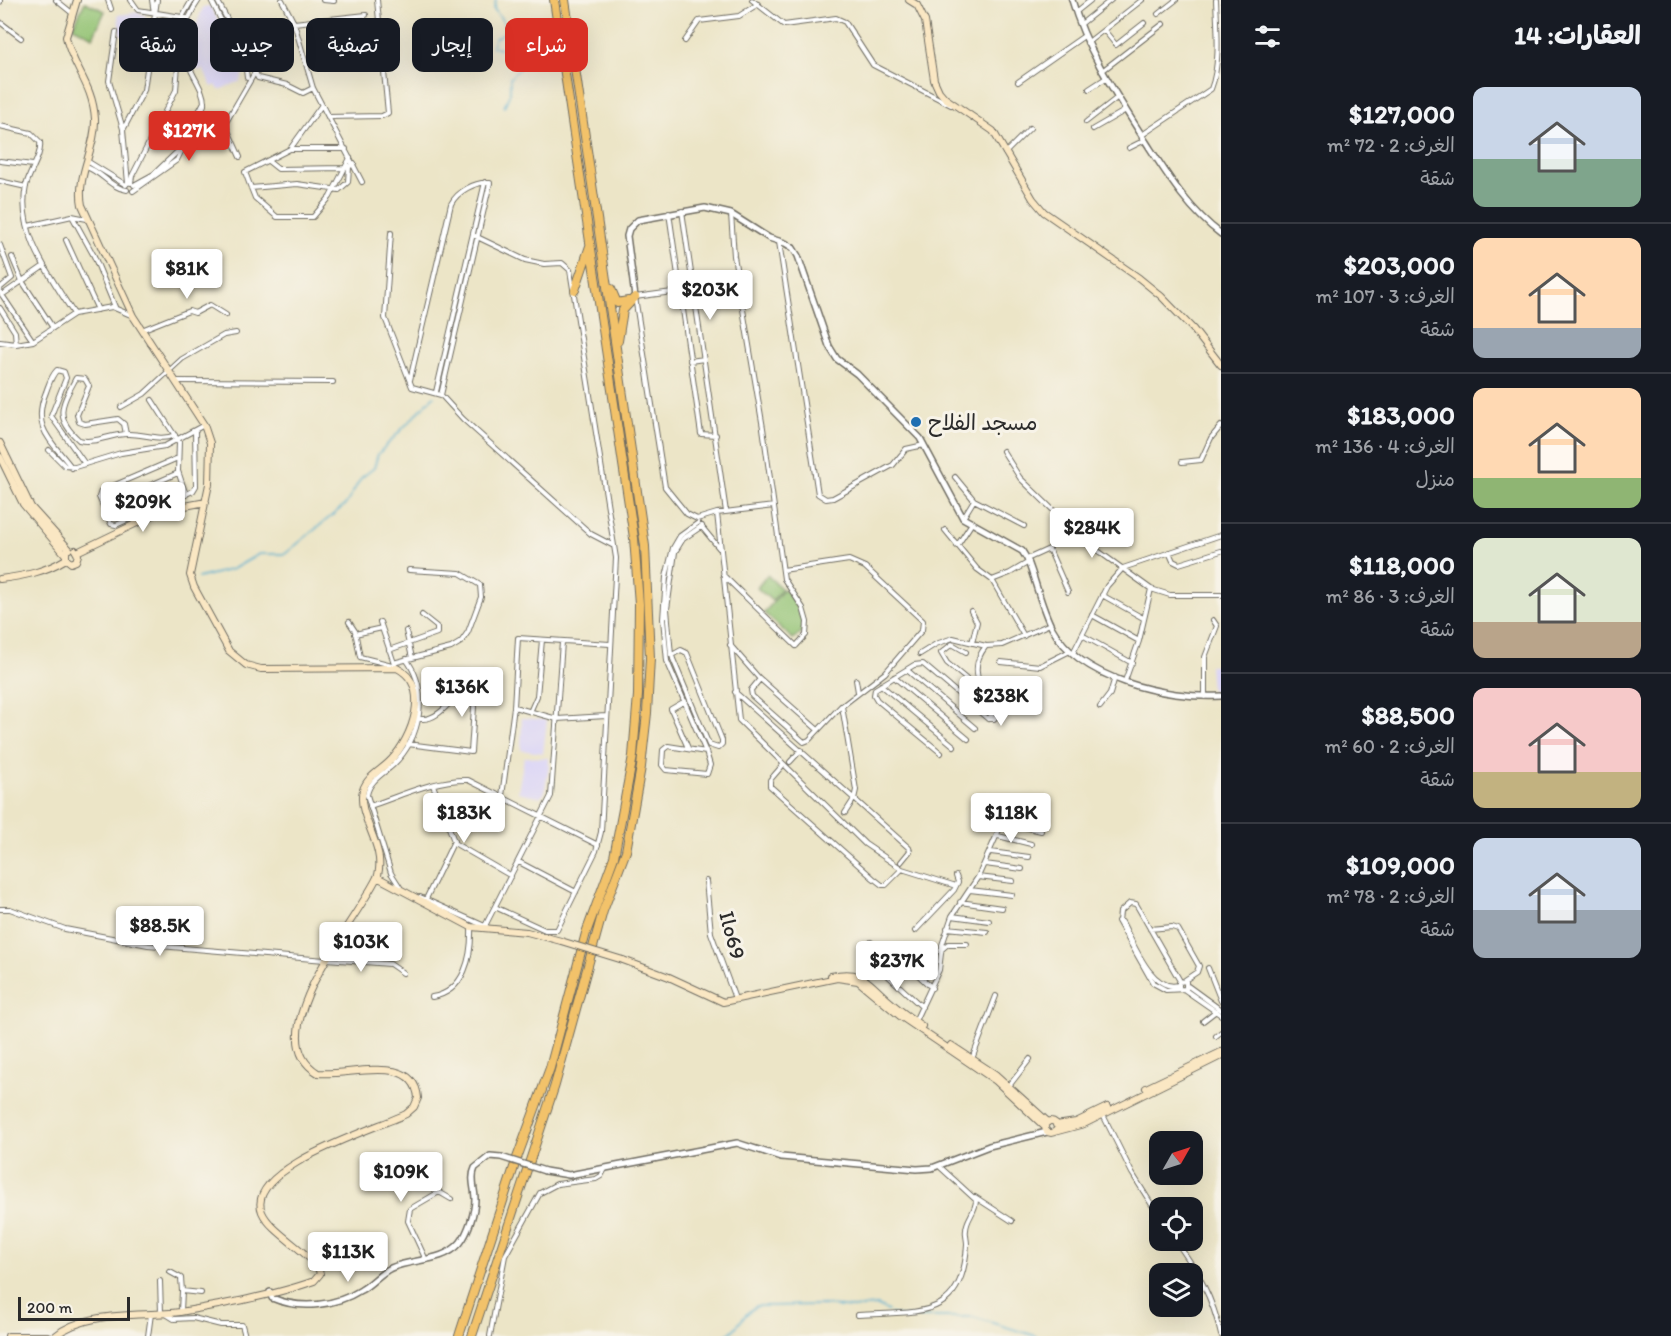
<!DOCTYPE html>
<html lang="ar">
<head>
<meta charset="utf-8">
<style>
	:root { --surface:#171b24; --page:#20242c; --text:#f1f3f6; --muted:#9ea1a6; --line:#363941; --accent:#d93025 }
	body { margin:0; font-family:Itim,"Playpen Sans Arabic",sans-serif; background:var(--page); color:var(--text); direction:rtl; height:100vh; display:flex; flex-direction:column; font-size:22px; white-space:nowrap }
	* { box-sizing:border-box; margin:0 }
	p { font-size:20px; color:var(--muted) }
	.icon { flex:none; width:33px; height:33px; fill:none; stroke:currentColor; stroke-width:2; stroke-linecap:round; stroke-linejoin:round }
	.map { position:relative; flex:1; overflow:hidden; direction:ltr }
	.side { display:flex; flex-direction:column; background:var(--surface); width:450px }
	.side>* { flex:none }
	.guide { position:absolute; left:18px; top:18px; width:570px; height:54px; direction:rtl; display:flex; gap:12px }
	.needle { width:39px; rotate:51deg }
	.controls { position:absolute; left:1149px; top:1131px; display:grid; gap:12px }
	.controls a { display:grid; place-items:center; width:54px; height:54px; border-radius:12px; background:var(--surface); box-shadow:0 6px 24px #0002; font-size:30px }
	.scale { position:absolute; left:18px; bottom:15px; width:112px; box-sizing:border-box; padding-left:6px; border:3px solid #2b2b2b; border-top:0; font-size:16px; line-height:21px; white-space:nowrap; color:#2b2b2b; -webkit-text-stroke:4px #f7f3e8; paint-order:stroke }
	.price { position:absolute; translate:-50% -51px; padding:0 14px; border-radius:6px; background:#fff; color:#222; font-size:20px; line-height:39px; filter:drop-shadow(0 2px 3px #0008) }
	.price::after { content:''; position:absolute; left:50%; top:36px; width:18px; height:14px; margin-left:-9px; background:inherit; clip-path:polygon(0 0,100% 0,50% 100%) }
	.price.on { background:var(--accent); color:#fff }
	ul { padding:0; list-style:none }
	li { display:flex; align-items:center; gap:18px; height:150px; padding:0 30px }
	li+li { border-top:2px solid var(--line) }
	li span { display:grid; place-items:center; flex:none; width:168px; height:120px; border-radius:12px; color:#555 }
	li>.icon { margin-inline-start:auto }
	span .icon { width:72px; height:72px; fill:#fffc; stroke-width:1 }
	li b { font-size:26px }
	h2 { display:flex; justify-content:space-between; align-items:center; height:72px; padding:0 30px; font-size:26px }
	.tag { padding:0 21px; border-radius:12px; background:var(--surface); box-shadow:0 6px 24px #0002; font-size:21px; line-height:54px }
	.tag.on { background:var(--accent); color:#fff }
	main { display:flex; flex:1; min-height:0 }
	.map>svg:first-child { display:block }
	.built { fill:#dcd6f6 }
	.green { fill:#92c272; stroke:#5e764e; stroke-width:1.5 }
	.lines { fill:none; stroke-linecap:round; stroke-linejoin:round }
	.stream { stroke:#54aed1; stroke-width:1.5 }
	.minor-casing { stroke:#6f6c62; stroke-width:6 }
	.tertiary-casing { stroke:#6f6c62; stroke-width:8 }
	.secondary-casing { stroke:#6f6c62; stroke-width:8 }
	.motorway-casing { stroke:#6f6c62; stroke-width:10 }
	.minor { stroke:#fff; stroke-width:4 }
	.tertiary { stroke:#fff; stroke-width:5 }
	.secondary { stroke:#fae7c3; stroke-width:6 }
	.motorway { stroke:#f2c26a; stroke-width:8 }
	.tertiary-bridge-casing { stroke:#6f6c62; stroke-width:8; stroke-linecap:butt }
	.secondary-bridge-casing { stroke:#6f6c62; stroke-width:8; stroke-linecap:butt }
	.tertiary-bridge { stroke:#fff; stroke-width:5 }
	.secondary-bridge { stroke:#fae7c3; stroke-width:6 }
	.poi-dot { fill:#1f6fb2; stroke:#f7f3e8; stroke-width:2 }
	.labels { text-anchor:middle; stroke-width:6; stroke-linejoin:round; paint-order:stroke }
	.poi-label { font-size:22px; fill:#2b2b2b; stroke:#f7f3e8; text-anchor:start }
	.street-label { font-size:22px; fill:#2b2b2b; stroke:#f7f3e8 }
</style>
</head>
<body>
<main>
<section class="side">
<h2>العقارات: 14<svg class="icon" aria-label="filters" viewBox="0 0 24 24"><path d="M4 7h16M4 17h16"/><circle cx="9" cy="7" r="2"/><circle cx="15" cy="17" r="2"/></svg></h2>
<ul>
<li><span style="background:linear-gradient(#c9d6e8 60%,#7fa58c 0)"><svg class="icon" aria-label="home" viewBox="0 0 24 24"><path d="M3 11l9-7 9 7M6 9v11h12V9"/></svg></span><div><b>$127,000</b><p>الغرف: 2 · 72 m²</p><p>شقة</p></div></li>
<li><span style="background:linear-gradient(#ffd9b3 75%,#9aa5b1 0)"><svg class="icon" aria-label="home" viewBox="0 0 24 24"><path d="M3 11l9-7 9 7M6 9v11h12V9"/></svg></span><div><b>$203,000</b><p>الغرف: 3 · 107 m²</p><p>شقة</p></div></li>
<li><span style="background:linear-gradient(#ffd9b3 75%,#8fb573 0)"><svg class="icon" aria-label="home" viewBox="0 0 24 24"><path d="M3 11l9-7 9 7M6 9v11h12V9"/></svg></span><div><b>$183,000</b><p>الغرف: 4 · 136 m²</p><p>منزل</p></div></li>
<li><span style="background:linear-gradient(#dfe7d0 70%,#b9a48a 0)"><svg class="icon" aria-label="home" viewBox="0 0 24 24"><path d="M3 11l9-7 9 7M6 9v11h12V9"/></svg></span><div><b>$118,000</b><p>الغرف: 3 · 86 m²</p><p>شقة</p></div></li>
<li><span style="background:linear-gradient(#f6c9c9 70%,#c2b280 0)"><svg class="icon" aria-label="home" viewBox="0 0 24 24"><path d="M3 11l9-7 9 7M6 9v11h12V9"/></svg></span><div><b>$88,500</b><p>الغرف: 2 · 60 m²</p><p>شقة</p></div></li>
<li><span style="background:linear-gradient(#c9d6e8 60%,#9aa5b1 0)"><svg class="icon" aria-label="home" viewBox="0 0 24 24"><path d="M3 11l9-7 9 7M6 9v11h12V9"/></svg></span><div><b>$109,000</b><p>الغرف: 2 · 78 m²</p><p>شقة</p></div></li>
</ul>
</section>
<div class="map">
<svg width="1221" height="1336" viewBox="0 0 1221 1336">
	<rect width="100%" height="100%" fill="#f7f3e8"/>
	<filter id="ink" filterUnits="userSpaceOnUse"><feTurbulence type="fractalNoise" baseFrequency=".0167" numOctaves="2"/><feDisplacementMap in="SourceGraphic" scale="12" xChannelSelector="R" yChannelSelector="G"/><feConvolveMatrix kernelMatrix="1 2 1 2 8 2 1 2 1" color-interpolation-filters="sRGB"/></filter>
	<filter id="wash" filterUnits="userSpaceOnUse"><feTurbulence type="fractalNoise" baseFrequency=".008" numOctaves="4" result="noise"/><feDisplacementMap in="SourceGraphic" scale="24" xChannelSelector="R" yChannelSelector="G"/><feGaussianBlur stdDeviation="1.35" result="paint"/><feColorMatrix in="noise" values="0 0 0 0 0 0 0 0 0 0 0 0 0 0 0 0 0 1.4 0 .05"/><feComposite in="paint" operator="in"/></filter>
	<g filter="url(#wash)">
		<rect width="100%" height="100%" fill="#ece5c7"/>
		<path class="built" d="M210,6L236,52L234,54L243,71L241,81L219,90L216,85L212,87L203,69L198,71L188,47L203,7Z
			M139,12L146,16L144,32L136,35H120L118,15Z
			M1209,665H1221V690L1211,691Z
			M522,718L547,720L543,753L521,750Z
			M524,757L548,758L549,766L544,794L540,797L518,792Z"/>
		<path class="green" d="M85,2L105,11L93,37L73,27Z
			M767,575L782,589L772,601L757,588Z
			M784,589C795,600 804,616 802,632L793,639L764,613Z"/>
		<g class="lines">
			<path class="stream" d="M496,0L494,9L505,24L504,33L495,38L492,46C503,52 515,48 525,56L523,65L510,78V93L504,107
				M198,578L233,569L259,554H285L346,504L361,478L374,468L378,454L434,396
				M891,1314L900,1317H973L1036,1336
				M724,1336C738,1331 742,1313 757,1306L824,1305L851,1308L878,1306L888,1311"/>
		</g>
	</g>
	<g filter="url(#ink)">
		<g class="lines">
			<g class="minor-casing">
				<path id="minor" d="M56,0L72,13
					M108,0L111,9
					M131,0L138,10L188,18
					M152,0L154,13
					M211,0L246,70L247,78
					M217,0L258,78L287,85L303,93L313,88
					M282,0L294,23L313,88L362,182
					M323,0L334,1
					M752,0L784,25L836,18L845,22L873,65L951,105
					M0,2V0
					M1076,12L1091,0
					M1158,14L1176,0
					M0,22L21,38
					M294,23L366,15
					M1081,24L1111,0
					M1104,30L1116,45L1144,23
					M116,32L109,81L123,129
					M685,41L699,21L739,16L758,4
					M1087,43L1142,0
					M1102,71L1163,24
					M1018,82L1084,36
					M1089,89L1106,78
					M321,106L290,149L245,172L251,188L297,184L339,190L348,182L349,167L354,163
					M328,117L382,116L388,113L377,0
					M1086,122L1118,97
					M0,126L31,133L40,142C42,156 29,172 26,186C16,232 51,277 74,314
					M1093,129L1126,110
					M1142,135L1211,89C1221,64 1217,27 1216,0
					M1129,148L1145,140
					M290,149H346
					M1005,153L1030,128
					M240,157L225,124L254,74
					M0,161L33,165
					M87,161L126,185
					M268,161L278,169L345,168
					M86,167C101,171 110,188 127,190
					M0,181L26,187
					M128,183L123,130L144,90L157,0
					M131,183L132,176L176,90L182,17L192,0
					M134,185L154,174L178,151L204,102
					M251,188L255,198L277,217H313L330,197L350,158
					M133,191L177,160L204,105C205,93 196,81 191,70C179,46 184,21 199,0
					M682,211L726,512
					M669,213L701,434L716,435
					M72,216L94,256L115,307
					M28,226L72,216L87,219
					M391,233L385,318L412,387L441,395L463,419L591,534L614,546
					M473,235L525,260L544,264L562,263L570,270L616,558L601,832L596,851L557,930H545L495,907
					M66,240L98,310
					M779,242L818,494L826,499L833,498L893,465L906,449L924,445
					M0,245L12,278L0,288
					M12,257L22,281L53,328
					M680,291L635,297L665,487L687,514L697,519L717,513L774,506
					M0,292L33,341
					M2,295L44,266
					M0,308L15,332L16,344
					M144,329L189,311L195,313L210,305L226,315
					M0,342L16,344L33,341L74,314L112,307L133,316
					M690,361L704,359
					M410,380L451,204C457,192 475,181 490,183L441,395
					M177,381L333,382
					M436,392L485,182
					M152,400L179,442L178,471L186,495
					M121,407L144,394L182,359L224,335L236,333
					M126,434L124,424L118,419L85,424L79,422L77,415L89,386L85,379L76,378C62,404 53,417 79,440C95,444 111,434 127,434C142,433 161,442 175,435
					M49,450L65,466L75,467L121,453L165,446L204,425
					M1003,451L1020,478L1087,543L1151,589L1170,595H1221
					M178,458L101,491L99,497L111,524L116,525L193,491L196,486L195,431
					M1182,462L1201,460L1211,438L1221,426
					M72,468C51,440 31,428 46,392C49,384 51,376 57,370L64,372L66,378L51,416L85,464
					M955,477L974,500L1024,526
					M103,506L178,473
					M717,513L739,720L865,844L902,869L956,886
					M963,518L974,500
					M698,523L680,536L673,548L666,577L663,619L667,661L706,752L668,746L663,750L662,765L666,770L707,774L710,765L706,752
					M701,526L719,548
					M945,530L977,569L992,580L1024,636
					M957,546L972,523
					M1169,552L1173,561L1179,564L1221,551
					M1027,559L1049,549L1068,592
					M783,570L849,560L865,567L923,621L922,630L885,673L842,706L856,790L854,799L845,813
					M723,575L796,646L806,635L807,622L803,608L784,579L763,428L734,256L731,214
					M992,580L1010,573L1029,562
					M1102,595L1143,618
					M971,611L977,622L972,643
					M1092,615L1139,641
					M349,622L355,631L360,657L392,665
					M380,622L394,663
					M406,631L412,658
					M355,634L382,628
					M1082,635L1132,663
					M730,645L758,677L818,730
					M986,646C965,672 983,700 1012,708
					M389,650L437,633V627L422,615
					M681,650L687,653L722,740V744L718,748L709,745L673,659L672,655Z
					M966,652L952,644L941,653L947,663L1000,707
					M1073,653L1107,586L1123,568L1221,535
					M920,654L936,644L953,638L986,646L1002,645L1050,624
					M671,655L667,609L675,552L683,539L702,526
					M1001,662L1040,666L1070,651
					M390,667L397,662L451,648L461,642L468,632L481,597L480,585L460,573L409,570
					M907,670L975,728
					M894,677L968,739
					M760,679L751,690L752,696L804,742L809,740L841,706
					M856,680L858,692
					M1125,681L1139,641L1151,589
					M881,685L954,746
					M735,692L909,848L910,851L901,862
					M1205,697V657L1217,626L1213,620
					M685,701L671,709L688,748
					M514,707L557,719L606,716
					M1100,707L1110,694L1115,677
					M530,712L537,696L542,640
					M988,719H994L1006,706
					M988,719L1000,707
					M408,744L471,752L475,692L461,691C450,702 435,724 417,718
					M941,753L877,700L874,695L875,689L914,665L923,664L988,719
					M790,762L801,750
					M783,765L770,780V786L873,878L882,885H886L902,869
					M502,796L514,707L518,638L610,644
					M370,806C400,796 435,779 468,780L598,845
					M1004,822L1041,831
					M998,836L1031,844
					M454,843L511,876
					M991,852L1029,857
					M519,862L576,892
					M985,864L1022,869
					M978,877L1013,881
					M706,881L711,933L734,996
					M400,887L391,873L367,795C369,781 383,774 393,765C421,738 430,691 406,659
					M970,890L1012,895
					M420,897L487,927
					M426,899L454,841L433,785
					M960,902L1002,908
					M0,909H10L65,929L148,945L325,960
					M952,916L989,921
					M1119,921L1120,912L1130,903L1136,904L1180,981
					M485,926L551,796L562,642
					M947,928L987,932
					M1150,929L1172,927L1178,929L1199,966L1197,972L1185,980
					M915,931L954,890L958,882L956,876
					M941,950L948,944H967
					M327,959L390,964L403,973
					M1208,968L1221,1001
					M913,970L932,988
					M885,973L922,1007
					M860,976L871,942
					M1178,985C1151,992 1133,942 1122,922L1118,921L1153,983L1166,990L1186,989V981L1179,982V988
					M1188,986L1221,1010
					M1185,990L1221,1015
					M432,997C465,992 472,956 471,927
					M915,1021L939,970L942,945L952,916L978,877L1008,810L1012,808L1046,818
					M1203,1021L1216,1011
					M1216,1036L1221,1032
					M972,1059L996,996
					M1009,1086L1030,1059
					M1103,1115L1132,1173L1160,1218
					M975,1197L1012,1221
					M1175,1240C1197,1270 1213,1298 1221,1335
					M426,1260L408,1221L410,1209L439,1192L451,1199
					M170,1272L181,1278L182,1291
					M160,1281L161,1313
					M181,1311L182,1291L201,1293
					M166,1314L174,1319L193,1318L221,1325H242L245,1336
					M858,1315C918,1311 963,1321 967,1244C967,1239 965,1234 966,1230C966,1219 976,1212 976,1200L939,1166
					M148,1336L151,1314
					M490,1336L505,1256L540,1193L557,1184L596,1179L601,1176L605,1169"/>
			</g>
			<g class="tertiary-casing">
				<path id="tertiary" d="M1072,0C1087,52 1117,96 1146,142C1168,176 1188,209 1221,234
					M635,297L627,236L629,229L638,220L705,208L731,214L769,238L785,243L793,248L798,256L829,346L837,359L857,374L920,438L963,518L1022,551L1027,559C1036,581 1041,607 1052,628C1080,680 1167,699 1221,696
					M545,1171L569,1175L737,1143L781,1157L917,1169L932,1168L989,1146L1047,1132
					M270,1292L272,1298C300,1310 336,1306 361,1290C372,1284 380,1273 391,1268C413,1258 442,1263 460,1243C468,1233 475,1212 475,1199C475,1189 470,1178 475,1168L490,1156L501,1157"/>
			</g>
			<g class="secondary-casing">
				<path id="secondary" d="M909,0L917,5L925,21L934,80L939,91L945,98L993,131L1033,199L1044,212L1139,278L1161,296L1193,329L1221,365
					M0,443L31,507L69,549
					M0,457L23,504L65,554
					M77,552L164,510L206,502
					M66,559L71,563L76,561L78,555L75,550
					M0,579C24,576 45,572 66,559V552
					M377,877L471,927L527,932L561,941
					M623,960L669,977L723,1002L837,978L858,981L900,1016L996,1081L1045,1127
					M831,976C863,969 867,982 888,1000C899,1010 910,1018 922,1026
					M951,1045L995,1074L1048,1122
					M1146,1088L1221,1052
					M1045 1127a6 6 0 1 1 12 0a6 6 0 1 1-12 0Z
					M1056,1125L1076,1122L1107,1107
					M1054,1132L1084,1124L1221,1056
					M8,1336H47
					M55,1336C87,1310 141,1317 180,1312C220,1305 276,1295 314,1281L320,1274L318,1267C304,1249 270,1231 262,1212C244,1168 378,1128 406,1114L414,1107L418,1098C414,1052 348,1077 318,1073C254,1035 361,916 378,875C386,845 356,816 363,790C367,776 382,770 391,760C412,738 432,686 397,668L261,669L246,665L229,651L194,587L190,575L209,484L210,443L204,425L133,316L82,205C76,175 96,149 95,119C93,84 72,67 66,37L77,0"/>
			</g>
			<g class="motorway-casing">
				<path id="motorway" d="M611,289L617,303L628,301
					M575,290L590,246
					M618,341L623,310L635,297
					M459,1336L517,1158L550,1068L586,933L614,857L633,756L638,695L639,604L634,538L554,0
					M472,1336L555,1085L603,911L626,851L641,767L647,713L650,658L645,546L565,0"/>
			</g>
			<use href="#minor" class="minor"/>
			<use href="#tertiary" class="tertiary"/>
			<use href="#secondary" class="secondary"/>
			<use href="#motorway" class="motorway"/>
			<g class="tertiary-bridge-casing">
				<path id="tertiary-bridge" d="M501,1157L545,1171"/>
			</g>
			<g class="secondary-bridge-casing">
				<path id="secondary-bridge" d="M561,941L623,960"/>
			</g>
			<use href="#tertiary-bridge" class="tertiary-bridge"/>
			<use href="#secondary-bridge" class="secondary-bridge"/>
		</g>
	</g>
	<circle class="poi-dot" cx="916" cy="422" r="6"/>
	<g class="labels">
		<g class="poi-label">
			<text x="928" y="430">مسجد الفلاح</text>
		</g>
		<g class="street-label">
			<text transform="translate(733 935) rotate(75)" y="8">Ilo69</text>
		</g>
	</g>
</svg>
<div class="controls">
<a><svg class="needle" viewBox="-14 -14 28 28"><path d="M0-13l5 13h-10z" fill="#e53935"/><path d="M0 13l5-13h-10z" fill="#9ea1a6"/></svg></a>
<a><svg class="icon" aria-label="locate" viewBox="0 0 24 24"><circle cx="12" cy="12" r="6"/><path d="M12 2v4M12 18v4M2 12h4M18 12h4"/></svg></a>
<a><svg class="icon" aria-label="layers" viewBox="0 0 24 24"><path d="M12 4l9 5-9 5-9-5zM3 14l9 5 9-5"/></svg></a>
</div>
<div class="scale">200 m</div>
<b class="price on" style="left:189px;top:162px">$127K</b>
<b class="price" style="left:187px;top:300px">$81K</b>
<b class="price" style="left:710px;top:321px">$203K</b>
<b class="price" style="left:143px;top:533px">$209K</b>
<b class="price" style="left:1092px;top:559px">$284K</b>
<b class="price" style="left:462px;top:718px">$136K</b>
<b class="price" style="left:1001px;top:727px">$238K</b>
<b class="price" style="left:464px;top:844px">$183K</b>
<b class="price" style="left:1011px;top:844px">$118K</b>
<b class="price" style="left:160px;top:957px">$88.5K</b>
<b class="price" style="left:361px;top:973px">$103K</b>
<b class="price" style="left:897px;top:992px">$237K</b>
<b class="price" style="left:401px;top:1203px">$109K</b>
<b class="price" style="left:348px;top:1283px">$113K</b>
<div class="guide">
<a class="tag on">شراء</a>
<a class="tag">إيجار</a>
<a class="tag">تصفية</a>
<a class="tag">جديد</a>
<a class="tag">شقة</a>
</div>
</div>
</main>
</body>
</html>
